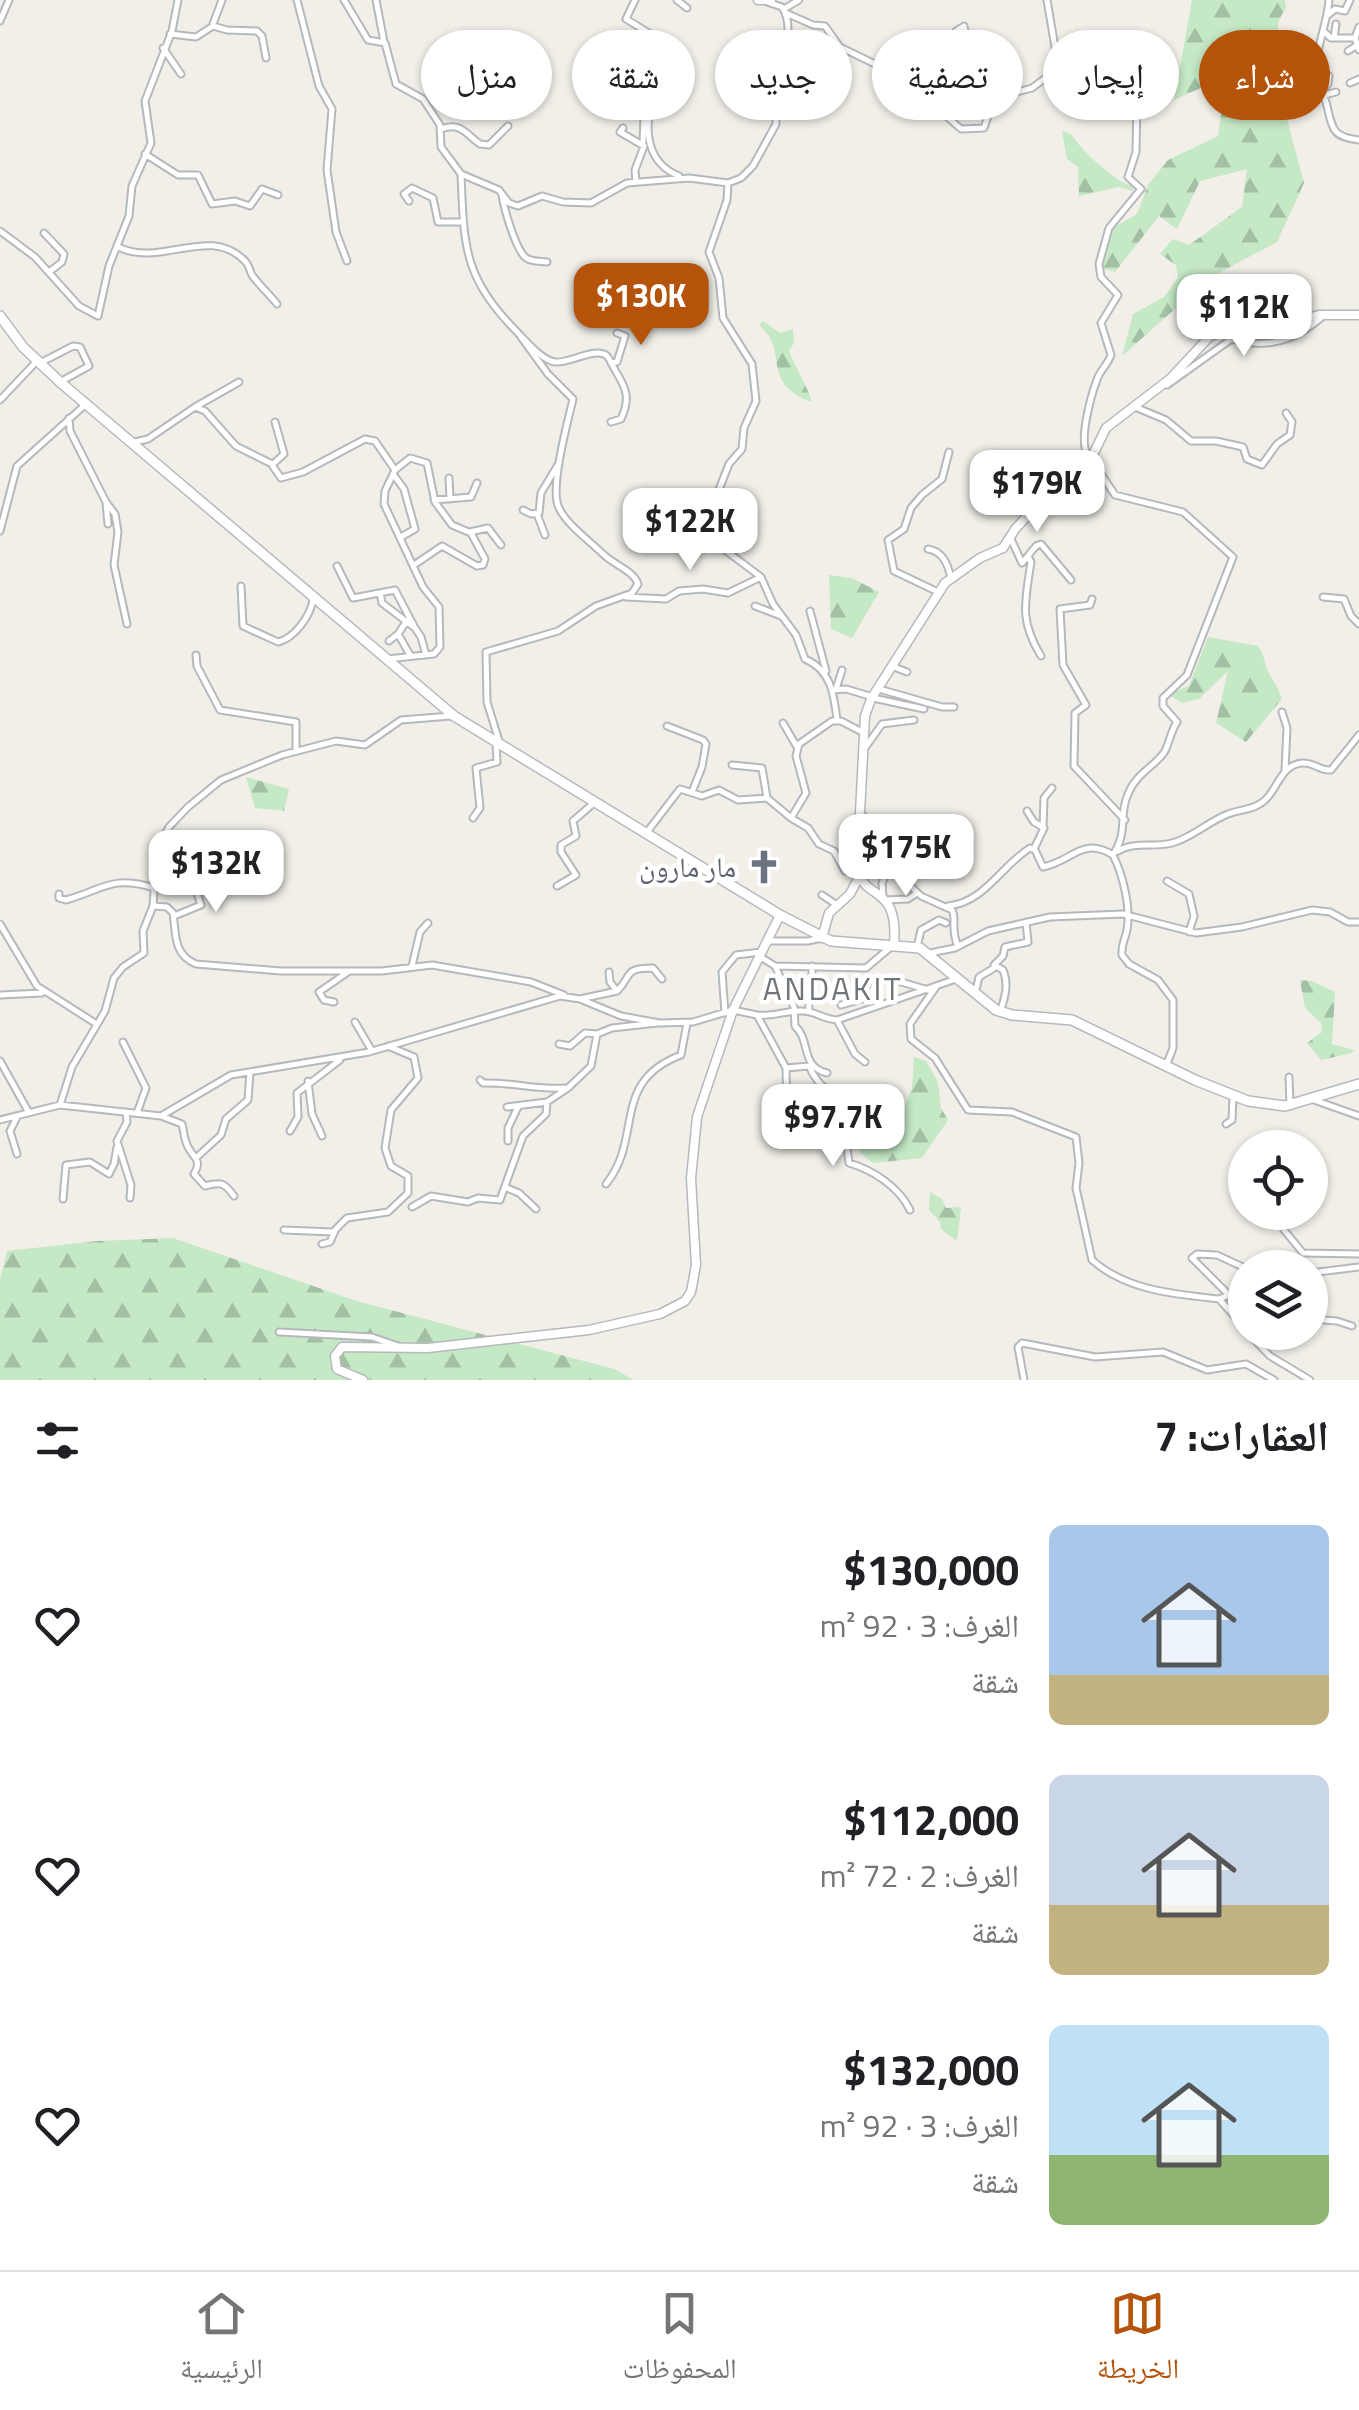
<!DOCTYPE html>
<html lang="ar">
<head>
<meta charset="utf-8">
<style>
	:root { --surface:#fff; --page:#f6f6f6; --text:#202124; --muted:#757577; --line:#e0e0e0; --accent:#b45309 }
	body { margin:0; font-family:"Titillium Web","Noto Naskh Arabic",sans-serif; background:var(--page); color:var(--text); direction:rtl; height:100vh; display:flex; flex-direction:column; font-size:38px; white-space:nowrap }
	* { box-sizing:border-box; margin:0 }
	p { font-size:32px; color:var(--muted) }
	.icon { flex:none; width:55px; height:55px; fill:none; stroke:currentColor; stroke-width:2; stroke-linecap:round; stroke-linejoin:round }
	.map { position:relative; height:1380px; overflow:hidden; direction:ltr }
	.panel { display:flex; flex-direction:column; background:var(--surface); flex:1 }
	.panel>* { flex:none }
	.top-card { position:absolute; left:30px; top:30px; width:1300px; height:90px; direction:rtl; display:flex; gap:20px }
	.controls { position:absolute; left:1228px; top:1130px; display:grid; gap:20px }
	.controls a { display:grid; place-items:center; width:100px; height:100px; border-radius:50%; background:var(--surface); box-shadow:0 2px 8px #0004; font-size:50px }
	.price { position:absolute; translate:-50% -85px; padding:0 22px; border-radius:20px; background:#fff; color:#222; font-size:32px; line-height:65px; filter:drop-shadow(0 2px 5px #0008) }
	.price::after { content:''; position:absolute; left:50%; top:60px; width:30px; height:22px; margin-left:-15px; background:inherit; clip-path:polygon(0 0,100% 0,50% 100%) }
	.price.current { background:var(--accent); color:#fff }
	ul { padding:0; list-style:none }
	li { display:flex; align-items:center; gap:30px; height:250px; padding:0 30px }
	li span { display:grid; place-items:center; flex:none; width:280px; height:200px; border-radius:15px; color:#555 }
	li>.icon { margin-inline-start:auto }
	span .icon { width:120px; height:120px; fill:#fffc; stroke-width:1 }
	li b { font-size:42px }
	h2 { display:flex; justify-content:space-between; align-items:center; height:120px; padding:0 30px; font-size:42px }
	.tag { padding:0 35px; border-radius:45px; background:var(--surface); box-shadow:0 2px 8px #0004; font-size:35px; line-height:90px }
	.tag.current { background:var(--accent); color:#fff }
	.dock { display:flex; justify-content:space-around; align-items:center; height:140px; border-top:2px solid var(--line); background:var(--surface); font-size:28px; color:var(--muted) }
	.dock a { display:grid; justify-items:center; gap:5px }
	.dock .current { color:var(--accent) }
	.map>svg:first-child { display:block }
	.forest { fill:url(#forest-firs) }
	.lines { fill:none; stroke-linecap:round; stroke-linejoin:round }
	.minor-casing { stroke:#b5b8bc; stroke-width:9 }
	.tertiary-casing { stroke:#b5b8bc; stroke-width:11 }
	.secondary-casing { stroke:#b6babf; stroke-width:12 }
	.minor { stroke:#fff; stroke-width:5 }
	.tertiary { stroke:#fff; stroke-width:8 }
	.secondary { stroke:#fff; stroke-width:9 }
	.labels { text-anchor:middle; stroke-width:9; stroke-linejoin:round; paint-order:stroke }
	.worship-label { font-size:28px; fill:#5b616d; stroke:#fff; text-anchor:end }
	.quarter-label { font-size:32px; letter-spacing:2.5px; fill:#70757a; stroke:#fff }
</style>
</head>
<body>
<div class="map">
<svg width="1359" height="1380" viewBox="0 0 1359 1380">
	<defs>
		<pattern id="forest-firs" width="22" height="20" patternUnits="userSpaceOnUse" patternTransform="scale(2.5)"><rect width="22" height="20" fill="#c5e8c5"/><path d="M5 1l3.5 6h-7zM16 11l3.5 6h-7z" fill="#a3c0a4"/></pattern>
	</defs>
	<rect width="100%" height="100%" fill="#f1efe8"/>
	<path class="forest" d="M1192,0H1285L1286,9C1273,24 1278,36 1284,53C1275,72 1274,84 1286,102L1283,104L1304,183L1277,242L1211,277L1122,356L1133,314L1164,297L1178,278L1176,265L1160,254L1173,239L1189,245L1242,207L1247,169L1200,181L1177,229L1159,216L1115,272L1101,268L1114,227L1137,214L1148,185L1168,160L1218,136L1223,100L1212,83L1174,100Z
		M1062,131L1071,134C1080,149 1114,181 1132,186L1133,191L1119,187L1079,196L1078,167L1067,159Z
		M763,321L780,333L793,329L794,343L789,351C796,369 806,383 812,402C758,382 791,351 759,325Z
		M829,575L852,578L879,592L852,638L831,629Z
		M1208,637L1258,646C1265,655 1263,659 1267,669C1271,679 1278,685 1282,699L1246,742L1216,723L1228,671L1199,699L1182,703L1168,694L1189,686Z
		M246,777L289,789L284,811L255,808Z
		M1300,980L1312,981L1335,992L1332,1044L1354,1050L1352,1053L1321,1060L1307,1043L1322,1032L1321,1023L1305,1008Z
		M914,1057L926,1061L938,1082L941,1108L948,1120L922,1158L873,1163L860,1153V1130L869,1106H889L903,1110L912,1088Z
		M930,1192L942,1199L946,1208L961,1207L957,1241L941,1229L940,1222L929,1210Z
		M173,1238L357,1301L614,1369L634,1380H0V1279L7,1251L97,1241Z"/>
	<g class="lines">
		<g class="minor-casing">
			<path id="minor" d="M297,0L319,86L332,109L327,170L336,232L347,261
				M344,0L368,40L385,43L396,84L423,99L440,125L441,147L461,174L499,190L509,203L518,206L542,196L563,202L591,203L627,183L689,178L728,183L741,178L753,166L776,124V106L763,77C781,59 797,32 782,7L767,2
				M376,0L384,42
				M635,0L626,19L652,35L677,65L655,84L656,99L653,100
				M677,0L687,8
				M1047,0L1056,53L1062,66
				M1329,0C1327,26 1314,51 1316,77C1317,88 1325,95 1327,106C1333,132 1334,137 1359,140
				M784,9L799,0
				M786,13L813,25L825,26L840,47L877,65L897,90L918,91L961,129L984,128L994,98L1032,88L1071,59L1102,57L1111,59L1124,86L1137,100L1136,152L1128,177L1141,189L1109,228L1099,264L1101,277L1118,295L1101,323L1111,355C1108,364 1102,368 1098,377C1091,395 1077,444 1089,457
				M1328,15L1335,9L1345,11L1350,0
				M0,21L9,0
				M213,24L222,0
				M1323,31L1331,38H1355L1359,50
				M170,34L196,37L213,26L227,30L257,31L262,36L266,58
				M1334,38L1336,24
				M1355,38L1359,27
				M163,48L181,74
				M1348,51L1356,46
				M1350,83L1359,79
				M625,89L645,94L653,100C643,130 647,163 679,176
				M1321,90L1328,84L1329,76
				M1325,95L1336,92
				M925,96C942,78 971,53 964,26L956,31
				M635,109L644,117L643,143
				M623,128L620,132L644,146L635,170L636,182
				M441,129C460,121 467,135 480,144L489,145L508,126
				M145,154L178,175H198L212,204L235,201L250,206L262,189L278,195
				M461,174C464,250 464,278 519,334C528,343 542,360 555,362C569,364 596,346 607,356C608,357 614,368 615,370C626,388 631,398 621,419L611,422
				M728,183L727,200L709,252L719,278L723,318L752,364L756,401L744,428L742,449L729,464L718,492L716,533L725,550L761,577L773,604L796,635L805,659C831,670 834,694 837,720
				M502,195C504,209 515,246 524,256C529,262 540,261 547,262
				M409,201L404,194L412,188L433,198L438,222H462
				M0,231L35,257L79,306L98,316L109,266L129,216L132,186L151,143L145,101L172,31L178,0
				M44,233L64,254L62,262L49,272
				M118,247C162,268 209,224 245,261C250,266 249,270 252,275C260,286 269,294 277,304
				M42,362L73,346L80,347L89,366L60,382
				M611,363L617,362L625,336L617,333
				M1167,385L1230,340C1240,339 1245,342 1254,343C1282,345 1302,334 1322,317
				M0,400L36,362
				M195,407L239,382
				M1135,407L1166,420L1191,441H1216L1243,447L1247,459L1262,465L1277,444L1290,435L1292,422L1286,413
				M69,418L70,431L106,502L115,514L118,532L114,565L127,624
				M275,422L284,454L272,465L281,478L303,472L365,439L375,441L395,470L385,491L384,504L423,587L439,607L440,647L434,654L387,659
				M135,442L148,439L195,407L205,411L236,446L272,464
				M1091,459L1115,495L1183,512L1233,557L1187,675L1163,698V706L1177,722C1171,731 1169,743 1165,751C1157,765 1136,773 1128,794C1118,816 1129,830 1113,855
				M395,470L410,458L427,463L435,502L452,525L471,533L485,559L483,565L477,566L442,546L414,565
				M393,474L404,489L415,529L401,537
				M449,478L450,499
				M434,500L471,497L477,483
				M106,503L108,524
				M523,510L531,514L539,513L541,493L559,463
				M537,514L545,535
				M0,531L17,466L86,404
				M470,532L488,528L501,545
				M1010,537L1022,563L1036,546L1041,544L1071,580
				M928,549C943,551 948,565 951,578
				M1029,558L1031,562C1025,602 1019,620 1041,656
				M337,566L353,598L395,590L415,628
				M241,586L243,626L278,642C295,638 310,616 313,600
				M938,592L894,571L888,540L904,529L911,508L922,495L942,479L949,452
				M380,593L382,603L415,628L421,637L426,655
				M626,597L666,599L679,591L703,589L728,593L761,577
				M1323,597L1344,599L1351,616L1359,624
				M1092,599L1090,605L1060,609L1063,665L1086,705L1075,713L1074,766L1125,820
				M755,606L781,616
				M810,611L826,671
				M406,622L398,634L410,655
				M389,641L398,634
				M196,655L197,666L220,710L296,722V751
				M894,667L907,672
				M836,689L842,670
				M879,689L942,707H954
				M833,690L846,689L873,697
				M873,698L924,709
				M1282,712L1287,728L1285,770
				M783,723L797,747
				M667,726L703,740L706,744L702,767L692,792
				M499,741L487,702L486,652L558,631L596,606L632,593L638,584C633,570 614,565 603,554C590,541 567,525 559,508C549,489 568,421 573,399L548,374L521,337
				M865,748L882,724L914,720
				M732,765L762,768L767,798L791,818
				M1027,811L1034,822L1044,828L1034,849
				M862,814L880,837L894,842L905,881L921,896L952,910C957,918 950,930 958,946
				M473,818L480,808L476,768L497,762L496,744
				M1043,827L1044,798L1052,788
				M647,832L680,789L702,796L719,790L738,800L767,798
				M1118,851C1135,841 1153,848 1172,843C1192,838 1209,821 1228,814C1238,810 1249,810 1258,805C1278,795 1278,765 1302,763C1314,762 1320,771 1331,770L1359,735
				M857,871H845L834,851L819,844L808,828L791,818L806,793L796,756L799,744L832,721H841L862,732
				M1167,881L1189,894L1194,916L1189,932
				M557,886L576,875L561,852V845L576,836L573,821L595,802
				M59,894V898L66,900C104,889 112,875 154,888
				M822,895L837,905
				M883,897L882,883L889,867
				M885,900L908,899L917,893
				M153,906L167,907L173,913C176,933 173,955 196,964L281,971H382L432,965L531,982L564,995
				M948,906C985,902 1001,866 1030,848L1035,850L1043,867C1073,861 1082,836 1113,855C1123,875 1131,908 1127,930C1125,940 1121,944 1122,955L1129,964L1158,980L1173,1000V1048L1166,1066
				M174,916L201,905L192,879
				M0,924L37,986L95,1023
				M768,941H808L822,938
				M917,947L921,930L939,920L946,923
				M930,953L955,948L988,931L1050,917L1123,914L1196,933L1242,927L1312,910L1330,912L1348,922H1359
				M759,956L775,966L794,1007L795,1026C811,1040 800,1067 827,1073
				M412,966L420,932L428,923
				M775,966L866,968L892,946
				M609,972L610,982L617,991
				M936,987L910,1024L911,1039L935,1058L968,1110L1012,1112L1076,1137L1079,1163L1076,1188L1092,1260C1127,1291 1175,1294 1219,1299L1245,1328
				M976,990L979,977L994,968
				M0,995L42,993
				M580,999L617,991C633,976 622,968 653,968L662,979
				M334,1002L324,1000L319,992L348,972
				M841,1005L866,998L879,981L888,978L928,990
				M809,1011L808,988L812,983V966
				M1000,1012C1005,998 1009,984 1003,970L994,965L1003,956L1005,947L1028,942L1026,922
				M725,1013L722,972L736,955L761,952
				M757,1015C773,1017 787,1010 802,1011C815,1011 823,1019 837,1020L959,978
				M837,1020L855,1054L865,1062
				M355,1022L372,1051
				M123,1042L146,1088L137,1113
				M559,1044L570,1046L585,1033L597,1034
				M0,1061L28,1111
				M786,1068L809,1066C821,1094 838,1095 864,1105L846,1140L849,1163C873,1170 899,1187 910,1210
				M1289,1077L1290,1105
				M480,1080L483,1083C512,1082 536,1090 565,1088
				M308,1081L312,1114L322,1136
				M1314,1100L1359,1116
				M60,1105L72,1067L105,1011L114,978L123,967L144,953L143,931L153,906L157,849L169,827L188,807L221,780L282,755L336,741L365,745L401,720L451,716
				M507,1107L547,1102L568,1088L591,1066L597,1034L612,1028L657,1023
				M126,1112L127,1122L117,1141L131,1185L130,1198
				M161,1116L182,1124C184,1132 184,1140 188,1147C195,1160 202,1160 194,1174L205,1186C221,1182 224,1182 234,1196
				M0,1120L60,1105L161,1116L231,1075L369,1052L560,996L580,999L621,1016L660,1023L693,1022L733,1010L757,1015L786,1068L787,1111
				M1226,1124L1232,1120L1233,1096
				M290,1131L298,1117L297,1093L340,1060
				M508,1141V1128L518,1107
				M17,1154L10,1131L17,1117
				M197,1157L221,1135L226,1119L248,1100L250,1072
				M606,1184C644,1137 610,1082 681,1055L687,1023
				M507,1188L519,1193L536,1209
				M63,1199L66,1165L90,1162L109,1174L114,1164L117,1147
				M412,1207L431,1196L468,1202L478,1198L500,1200L523,1136L546,1114L547,1102
				M1278,1212L1284,1223V1230L1303,1253L1359,1254
				M284,1230L333,1232L347,1218L388,1212L408,1193V1176L391,1166L385,1148L391,1110L418,1078L414,1057L388,1046
				M322,1244L330,1242L335,1231
				M1310,1273L1359,1267
				M1229,1295L1235,1305L1245,1306
				M1219,1299L1229,1295L1192,1258L1197,1254L1217,1255L1245,1268
				M1310,1319L1337,1321L1352,1326
				M279,1332L372,1337L398,1346
				M1247,1332L1270,1356L1310,1380
				M1024,1380L1018,1347L1022,1343L1095,1357L1163,1352L1207,1370L1246,1364L1274,1380"/>
		</g>
		<g class="tertiary-casing">
			<path id="tertiary" d="M758,0H771
				M822,938L829,913L850,894L859,877
				M894,945C895,932 895,912 886,902C876,889 865,891 857,871L865,716L871,699L945,583L980,558L1003,548L1016,528L1070,471L1091,459L1106,428L1171,378L1210,336L1225,330L1270,328L1319,315H1359
				M363,1380L337,1369L335,1356L342,1347L428,1348L589,1330L660,1314L685,1301L691,1292L696,1265L691,1178L697,1117L733,1010L780,915"/>
		</g>
		<g class="secondary-casing">
			<path id="secondary" d="M0,316L23,347L60,382L454,716L780,915L831,941L920,948L996,1010L1012,1015L1072,1020L1195,1080L1248,1101L1285,1106L1359,1084"/>
		</g>
		<use href="#minor" class="minor"/>
		<use href="#tertiary" class="tertiary"/>
		<use href="#secondary" class="secondary"/>
	</g>
	<defs>
		<g id="church-bare" transform="scale(2.7)"><path d="M-1.2-6h2.4v3.5h3.3v2.4h-3.3V6h-2.4V-.1h-3.3v-2.4h3.3Z" fill="#6b7280" stroke="#fff" stroke-width="2.5" paint-order="stroke"/></g>
	</defs>
	<g fill-rule="evenodd">
		<use href="#church-bare" x="764" y="867"/>
	</g>
	<g class="labels">
		<g class="worship-label">
			<text x="736" y="877">مار مارون</text>
		</g>
		<g class="quarter-label">
			<text x="833" y="1000">ANDAKIT</text>
		</g>
	</g>
</svg>
<div class="controls">
<a><svg class="icon" aria-label="locate" viewBox="0 0 24 24"><circle cx="12" cy="12" r="6"/><path d="M12 2v4M12 18v4M2 12h4M18 12h4"/></svg></a>
<a><svg class="icon" aria-label="layers" viewBox="0 0 24 24"><path d="M12 4l9 5-9 5-9-5zM3 14l9 5 9-5"/></svg></a>
</div>
<b class="price current" style="left:641px;top:348px">$130K</b>
<b class="price" style="left:1244px;top:359px">$112K</b>
<b class="price" style="left:1037px;top:535px">$179K</b>
<b class="price" style="left:690px;top:573px">$122K</b>
<b class="price" style="left:906px;top:899px">$175K</b>
<b class="price" style="left:216px;top:915px">$132K</b>
<b class="price" style="left:833px;top:1169px">$97.7K</b>
<div class="top-card">
<a class="tag current">شراء</a>
<a class="tag">إيجار</a>
<a class="tag">تصفية</a>
<a class="tag">جديد</a>
<a class="tag">شقة</a>
<a class="tag">منزل</a>
</div>
</div>
<section class="panel">
<h2>العقارات: 7<svg class="icon" aria-label="filters" viewBox="0 0 24 24"><path d="M4 7h16M4 17h16"/><circle cx="9" cy="7" r="2"/><circle cx="15" cy="17" r="2"/></svg></h2>
<ul>
<li><span style="background:linear-gradient(#a9c7e8 75%,#c2b280 0)"><svg class="icon" aria-label="home" viewBox="0 0 24 24"><path d="M3 11l9-7 9 7M6 9v11h12V9"/></svg></span><div><b>$130,000</b><p>الغرف: 3 · 92 m²</p><p>شقة</p></div><svg class="icon" aria-label="heart" viewBox="0 0 24 24"><path d="M12 20l-8-8c-3-5 5-10 8-4 3-6 11-1 8 4z"/></svg></li>
<li><span style="background:linear-gradient(#c9d6e8 65%,#c2b280 0)"><svg class="icon" aria-label="home" viewBox="0 0 24 24"><path d="M3 11l9-7 9 7M6 9v11h12V9"/></svg></span><div><b>$112,000</b><p>الغرف: 2 · 72 m²</p><p>شقة</p></div><svg class="icon" aria-label="heart" viewBox="0 0 24 24"><path d="M12 20l-8-8c-3-5 5-10 8-4 3-6 11-1 8 4z"/></svg></li>
<li><span style="background:linear-gradient(#bfe0f5 65%,#8fb573 0)"><svg class="icon" aria-label="home" viewBox="0 0 24 24"><path d="M3 11l9-7 9 7M6 9v11h12V9"/></svg></span><div><b>$132,000</b><p>الغرف: 3 · 92 m²</p><p>شقة</p></div><svg class="icon" aria-label="heart" viewBox="0 0 24 24"><path d="M12 20l-8-8c-3-5 5-10 8-4 3-6 11-1 8 4z"/></svg></li>
</ul>
</section>
<nav class="dock">
<a class="current"><svg class="icon" aria-label="map" viewBox="0 0 24 24"><path d="M3 6l6-2 6 2 6-2v14l-6 2-6-2-6 2zM9 4v14M15 6v14"/></svg>الخريطة</a>
<a><svg class="icon" aria-label="saved" viewBox="0 0 24 24"><path d="M7 4h10v16l-5-4-5 4z"/></svg>المحفوظات</a>
<a><svg class="icon" aria-label="home" viewBox="0 0 24 24"><path d="M3 11l9-7 9 7M6 9v11h12V9"/></svg>الرئيسية</a>
</nav>
</body>
</html>
